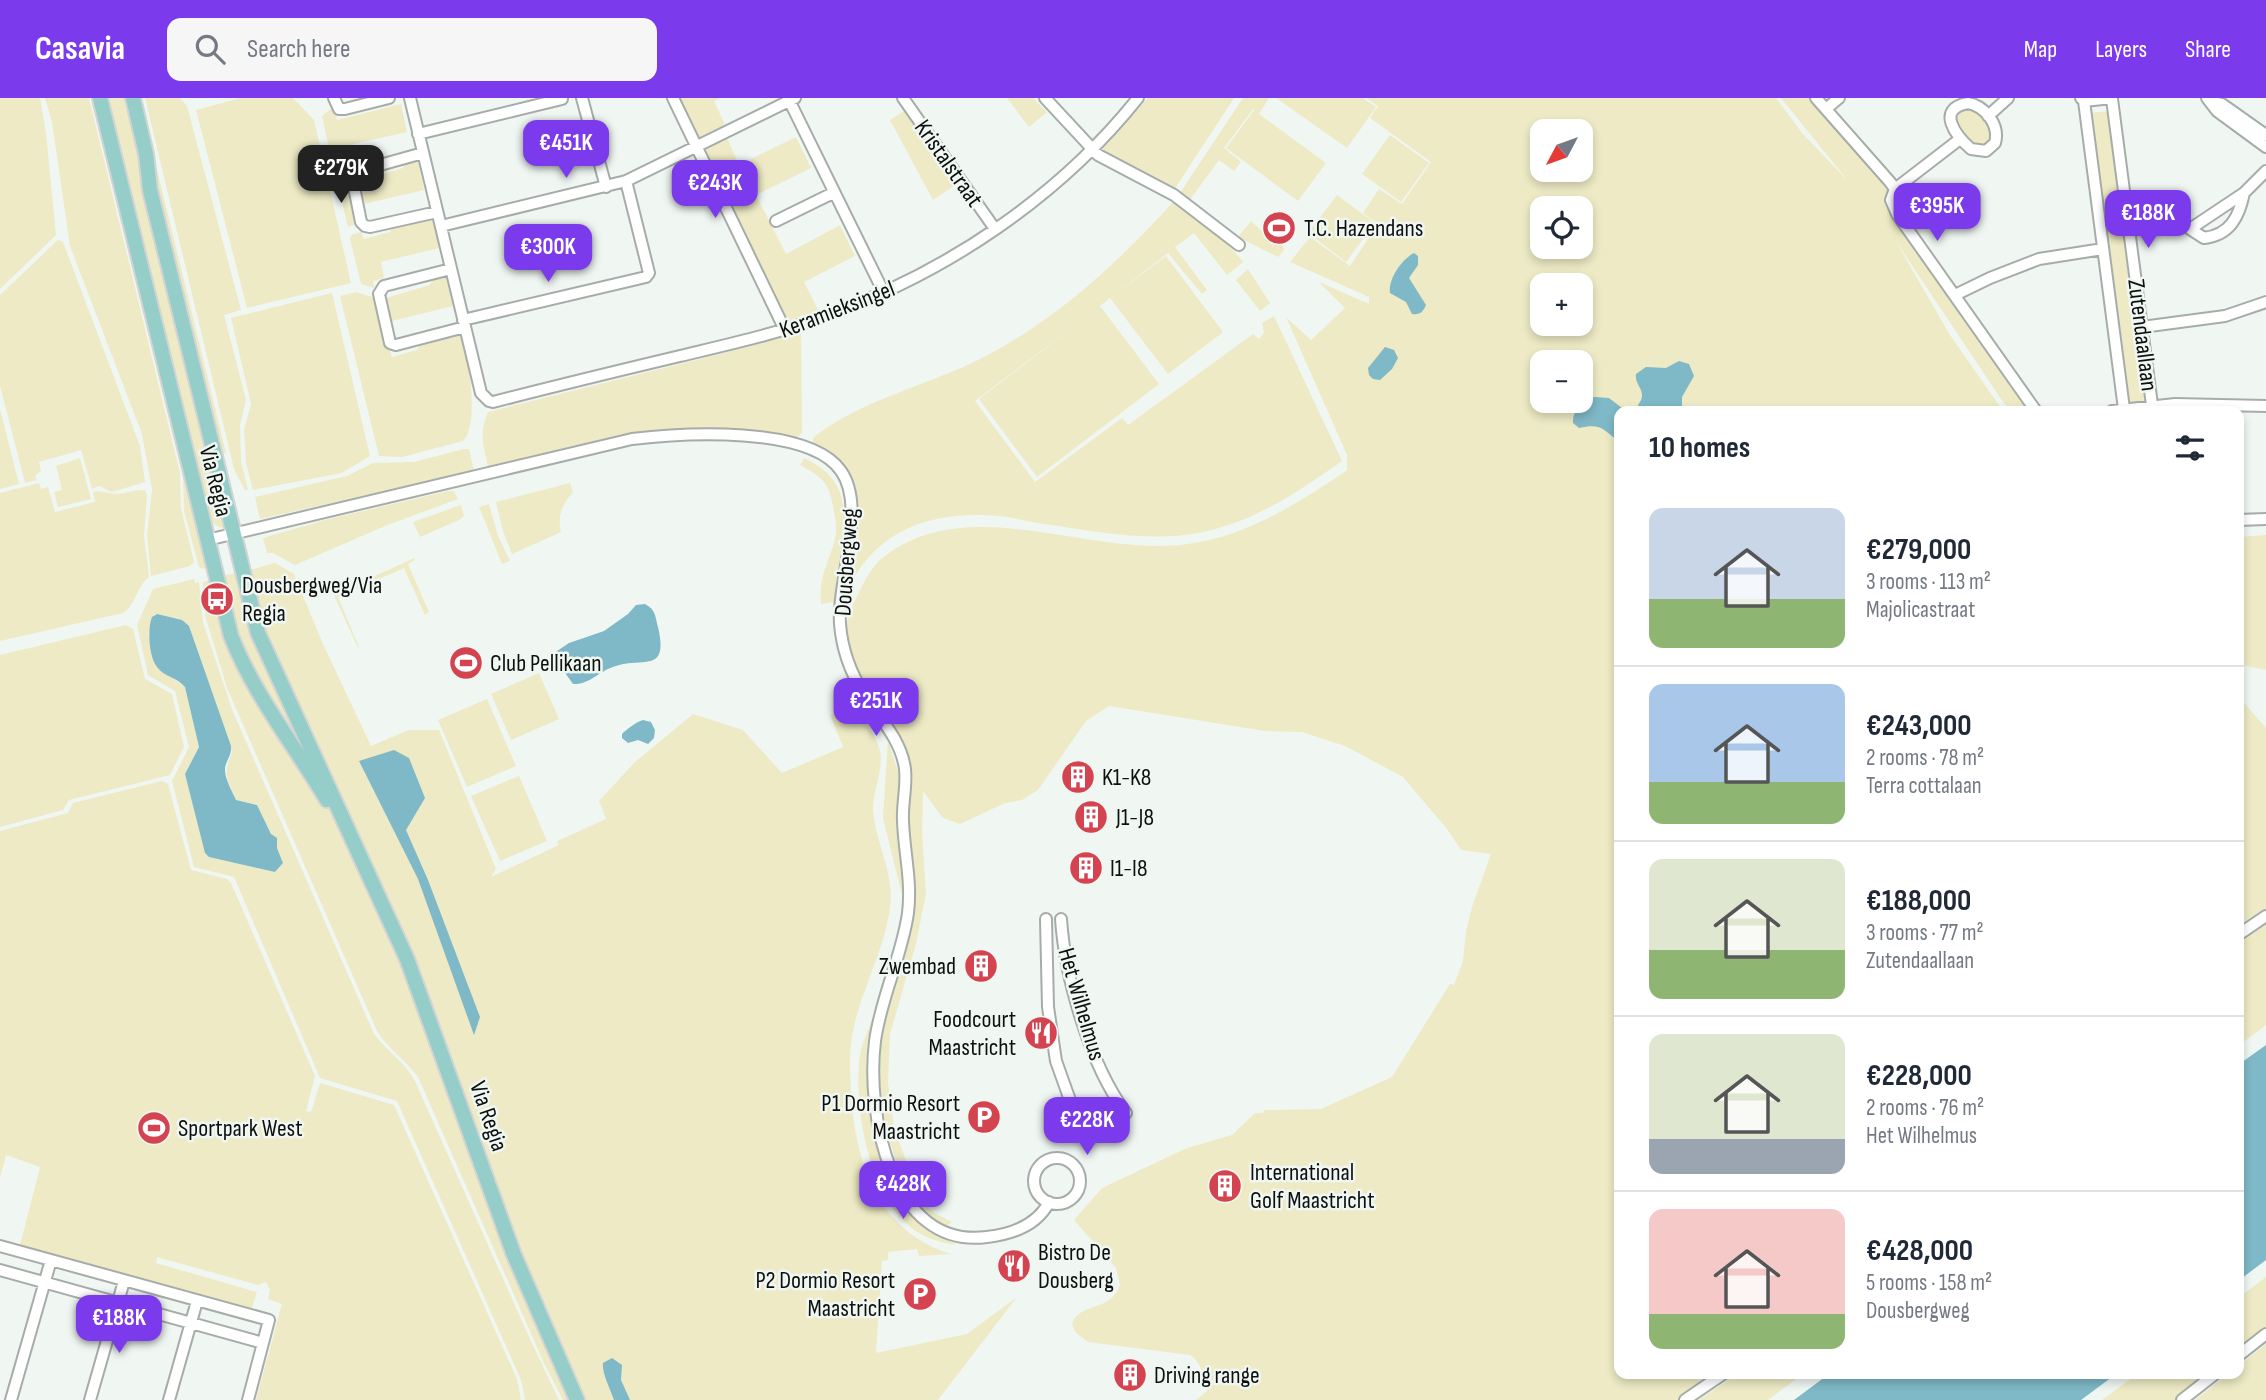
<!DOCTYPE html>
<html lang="en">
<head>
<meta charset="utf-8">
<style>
	:root { --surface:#fff; --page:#f6f6f7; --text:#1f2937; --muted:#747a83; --line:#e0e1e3; --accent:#7c3aed }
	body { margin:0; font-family:"Sofia Sans Condensed",sans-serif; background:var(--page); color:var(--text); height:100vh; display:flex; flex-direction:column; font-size:26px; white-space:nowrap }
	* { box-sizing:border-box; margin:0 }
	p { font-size:23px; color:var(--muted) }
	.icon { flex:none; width:38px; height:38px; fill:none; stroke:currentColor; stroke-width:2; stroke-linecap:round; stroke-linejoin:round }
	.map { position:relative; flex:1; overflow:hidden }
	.sheet { position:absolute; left:1614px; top:308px; width:630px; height:973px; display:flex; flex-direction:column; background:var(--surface); border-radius:14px; box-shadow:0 4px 10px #0003 }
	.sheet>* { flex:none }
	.needle { width:46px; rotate:229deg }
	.fabs { position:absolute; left:1530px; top:21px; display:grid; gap:14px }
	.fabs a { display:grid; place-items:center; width:63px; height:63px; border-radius:14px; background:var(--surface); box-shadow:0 4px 10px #0003; font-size:35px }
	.price { position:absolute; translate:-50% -60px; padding:0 16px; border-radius:14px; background:var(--accent); color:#fff; font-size:23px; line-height:46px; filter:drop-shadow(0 2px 4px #0008) }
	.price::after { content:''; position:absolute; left:50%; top:42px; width:21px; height:16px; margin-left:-10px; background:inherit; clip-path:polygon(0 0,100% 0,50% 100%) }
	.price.selected { background:#222; color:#fff }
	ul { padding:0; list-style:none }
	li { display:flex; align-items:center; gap:21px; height:175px; padding:0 35px }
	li+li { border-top:2px solid var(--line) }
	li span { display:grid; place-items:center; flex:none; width:196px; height:140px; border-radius:14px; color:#555 }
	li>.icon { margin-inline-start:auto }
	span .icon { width:84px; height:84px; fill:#fffc; stroke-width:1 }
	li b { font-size:30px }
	h2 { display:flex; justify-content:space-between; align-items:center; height:84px; padding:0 35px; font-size:30px }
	header { display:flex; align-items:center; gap:42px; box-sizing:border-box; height:98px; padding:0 35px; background:var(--accent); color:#fff }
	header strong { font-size:33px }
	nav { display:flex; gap:38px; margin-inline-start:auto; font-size:24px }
	.search { width:490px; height:63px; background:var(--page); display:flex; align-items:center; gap:18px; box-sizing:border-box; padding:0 24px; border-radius:14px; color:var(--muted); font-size:26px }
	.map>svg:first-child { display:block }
	.green { fill:#edeac5; fill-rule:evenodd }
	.water { fill:#7fb8c6 }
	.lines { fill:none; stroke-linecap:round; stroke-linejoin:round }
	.minor-casing { stroke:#a6ada9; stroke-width:14 }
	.major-casing { stroke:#d3d4d4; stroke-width:18 }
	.minor { stroke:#fff; stroke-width:10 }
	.major { stroke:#95cec8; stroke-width:14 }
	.labels { text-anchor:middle; stroke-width:5; stroke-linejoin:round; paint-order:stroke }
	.street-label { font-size:24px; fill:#0d100e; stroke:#f0f7f3 }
	.poi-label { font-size:24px; fill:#0d100e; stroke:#f0f7f3; text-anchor:start }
</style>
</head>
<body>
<header>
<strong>Casavia</strong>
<div class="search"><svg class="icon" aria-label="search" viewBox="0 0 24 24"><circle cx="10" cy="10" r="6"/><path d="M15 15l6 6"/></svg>Search here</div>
<nav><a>Map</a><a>Layers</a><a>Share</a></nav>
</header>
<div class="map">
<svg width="2266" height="1302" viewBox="0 0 2266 1302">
	<rect width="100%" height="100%" fill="#f0f7f3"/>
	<path class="green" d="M0,0H40L46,35L56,137L0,191Z
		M45,0H89L180,375L181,410L194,464L190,468L151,478L147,438L152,391L142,336L70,148L52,24Z
		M93,0H97L210,469L203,471L199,469L184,413L183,376Z
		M103,0H125L174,201L226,429C217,432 211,424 207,417Z
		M145,0H180L187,8L241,212L224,217L246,302L240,327L241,363L248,392H245L234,371Z
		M241,0H293L314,22L351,185L247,210L196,12Z
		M678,0H720L714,3L725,27L697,40Z
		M1007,0H1033L1047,14L1029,29Z
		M1148,0H1234L1174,92L1100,52Z
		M1243,0H1269L1259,16L1326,65L1298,103L1226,50L1254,12L1256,13L1253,11L1224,50L1241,64L1234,73L1219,62L1189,103L1180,95Z
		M1276,0H1363L1376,9L1347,50Z
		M1366,0H1776L1802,35L1848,83L1781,0H1809L1888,90L1887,108L1891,119L2030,313H2011L2003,304L1895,142L1950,237L2003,313H1619V1276H1715L1678,1302H1196L1207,1293C1205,1280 1202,1265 1190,1257L1088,1244L1075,1234L1072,1225C1082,1203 1110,1215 1120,1187L1116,1170L1074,1122L1102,1090L1187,1050L1232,1037L1255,1015H1263L1264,1012L1321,1011L1392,979L1450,886L1454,887L1463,863L1466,833L1472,809L1491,756L1461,752L1447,731L1403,679L1345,648L1302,634L1265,633L1109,608L1086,623L1038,692L1022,702L1005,705L960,726L943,720L923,693L922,735L926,795L916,846L890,936L888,985L894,1030L920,1100L934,1115L952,1124L944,1131C917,1114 903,1087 894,1057C882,1019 874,978 880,937C887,884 919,831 914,777C912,759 909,740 908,722C907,708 912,693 910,680C908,669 899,656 894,647C879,617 842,561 846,530C848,516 853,507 857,498C864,484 872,467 885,458C971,393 1090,460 1188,446C1249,437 1297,406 1347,372V357L1286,219L1311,242L1345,210L1319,184L1369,206V199L1290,164L1310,139L1350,168L1378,126L1363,115L1379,91L1402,106L1431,64L1370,20L1378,8ZM1542,33H1580V72H1542ZM1542,110H1580V149H1542ZM1542,187H1580V226H1542ZM1542,264H1580V303H1542Z
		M401,6L407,34L353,46L356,62L333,68L322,18L333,9L337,22Z
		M1967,10C1980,12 1991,27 1992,39L1986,48L1972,47L1957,29L1956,18Z
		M904,13L947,75L951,76L958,85L933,102L890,22Z
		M2110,13L2147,301L2143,306L2128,307L2089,15Z
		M1390,37L1429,65L1401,104L1362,76Z
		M796,39L811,70L756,97L786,156L840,127L855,158L804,184L819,214L787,225L703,52L727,40L739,67Z
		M154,59L226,355L222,356L158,94Z
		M417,59L424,92L364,106L359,83L403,70L406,62Z
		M347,72L359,125L348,129L335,76Z
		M1337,97L1375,125L1346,164L1308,135Z
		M1174,103L1222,139L1243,164L1227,177L1194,135L1175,149L1207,192L1202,196L1168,155L1112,199L1166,158L1223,234L1168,276L1110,200L1100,208L1159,286L1037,379L979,301L1097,211L975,303L1035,384L1122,320L1128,327L1253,236L1259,241L1264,235L1262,225L1274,218L1342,363C1294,397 1245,430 1184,437C1141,442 1095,434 1052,427C1034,425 1017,420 999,418C933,412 873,431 846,496L858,411C857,379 840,358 812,345L814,339C857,304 924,288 974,264C1053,225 1115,168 1174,103Z
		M432,117L439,150L381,164L384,180L373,183L374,190L361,186L350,141L351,137L361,134L364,141L390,134L393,127Z
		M1251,123L1264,135L1283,148L1284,152L1278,159L1238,139Z
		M58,142L63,144L140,348L145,384L112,394L99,388L92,391L81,352L39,364L41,373L35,378L37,382L25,385L0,288V197Z
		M1248,171L1270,205L1260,213L1236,182Z
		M445,175L453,208L392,223L386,200L430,187L435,177Z
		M356,194L376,200L392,259L417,252L422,244L460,235V238L463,237C468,261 480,326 463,343L402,359L379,358L340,198Z
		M332,195L370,358L342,375L253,392L246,365L244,332L251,306L231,220Z
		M801,233L802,335L795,341C761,336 727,328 693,330C623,332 555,353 488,369C483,346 479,336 488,314L748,249Z
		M0,311L19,386L0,391Z
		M464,351H469L474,373L260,421L255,399L347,378L373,365L414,364Z
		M80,360L91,401L58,409L54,394L62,392L56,368Z
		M804,360C869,389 836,450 834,504L821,506C819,475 828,468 835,441C837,432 836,423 834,414C830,386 824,380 800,367Z
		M39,385L41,391L48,389L55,414L95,404L93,394C100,392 102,394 110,395C121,398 133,391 145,392L147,398L144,438L149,479C136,489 136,507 123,515L0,543V395Z
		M570,385L573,394C562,407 557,418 561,434L512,456L503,433L496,404Z
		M448,393H454L458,401L385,428L295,467L273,455H267L263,440L329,421Z
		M489,406L498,438L510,463L502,466L479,409Z
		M461,407L464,418L459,422L420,439L413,424Z
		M2266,437V572L2238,566V439Z
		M414,460L415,462L408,466L429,514L425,517L404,470L338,499L359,549L358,550L334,497Z
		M275,465L294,476L323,546L371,648L409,632H439L496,771L491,779L559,747L557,743L606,721L599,703L635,664L693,616L743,632L782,675L843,649L830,617L853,607C862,621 876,636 880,653C884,672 873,692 873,711C875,745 895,775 890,810C884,854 860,894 852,938C849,958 850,977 851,996C856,1067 878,1133 951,1156L919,1158L917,1151L888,1154V1162L882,1163L876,1255L967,1236L1017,1199L938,1302H584L507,1122L434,913L398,825L267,547L246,473ZM359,663L425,700L395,734Z
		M240,474L327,688L249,571L218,479Z
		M194,481L195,485L199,484L203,524L233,614L374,936C386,953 405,964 415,983L529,1239L559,1302H525L521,1282L397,1003L320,980L234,779L194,769L172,683L189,649L175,593L148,577L137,527L153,491ZM154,516L182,522L189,528L232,654C223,678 226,678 236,702L257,707L271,736L277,741V750L283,765L275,774L209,759L185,676L199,649L185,589L156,568L148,536Z
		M210,482L213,495L210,496L212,502H218L298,659L345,739L385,820L571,1302H563L544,1265L418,979C406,962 388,951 377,933L227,590L205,517L203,484Z
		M126,527L133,531L145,581L172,596L184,649L170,677L69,702L63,712L0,729V557Z
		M539,575L559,621L511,642L491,596Z
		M2238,598L2266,630V811L2238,829Z
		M487,601L516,668L467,689L438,622Z
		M888,642L899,677L897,719L904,767V805L883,720Z
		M519,678L547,743L500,763L471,698Z
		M162,683L168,686L191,772L227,781L231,785L315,978L306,1013L311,1014L320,985L394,1007L517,1281L521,1302H256L282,1206L268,1201L270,1192L266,1184L258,1187L157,1159L156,1165L257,1194L251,1213L22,1150L20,1147L40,1069L6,1057L0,1080V733L68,715L73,705Z
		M2266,827V927L2238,948V845Z
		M872,921C858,977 872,1020 892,1072C900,1090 905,1110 920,1124C930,1133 944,1140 956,1147C937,1144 921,1139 907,1126C868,1091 853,1007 860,957C862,945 868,933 872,921Z
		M2266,1179V1241L2238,1263V1200Z
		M2266,1246V1302H2195L2228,1276H2238V1268Z
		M1737,1276H1803L1768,1302H1699Z
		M2137,1276H2222L2188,1302H2102Z"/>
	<path class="water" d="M1414,155L1418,158V167L1409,180L1426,207C1423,214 1420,217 1412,216L1406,204L1390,195C1388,181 1402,161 1414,155Z
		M1385,249L1394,252L1398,260L1392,271L1380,282L1373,281L1369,277L1368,270Z
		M1679,263L1689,266L1694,278L1682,299V313H1640L1638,307C1649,293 1634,288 1636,276L1646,269L1666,270Z
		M1594,299L1609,300L1626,313H1619V344C1603,331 1601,325 1579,330L1573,325C1572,312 1583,303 1594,299Z
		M645,506C656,512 655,518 658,529C669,577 643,558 613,569C598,574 589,587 573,586L553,558L554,555L569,545L604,533L628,516L636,507Z
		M157,516L182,522L189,528L231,648C232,658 225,663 225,672C225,681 232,693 236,702L257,707L271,736L277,740V750L283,765L275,774L209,759L205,755L185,676L199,649L185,589C178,580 163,578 157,569C149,559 147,531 152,519Z
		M643,622L651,624L655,632L654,640L648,646L638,642L628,645L622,640V636C627,631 636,624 643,622Z
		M394,652L409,660L425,700L406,732L428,782L480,919L474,937L418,781L359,663Z
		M2266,947V1162L2238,1183V967Z
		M612,1260L622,1267L621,1282L630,1302H614C610,1290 602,1276 603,1265Z
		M1829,1276H2116L2081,1302H1794Z"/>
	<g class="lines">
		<g class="minor-casing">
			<path id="minor" d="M334,0L339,11H345L389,0
				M410,0L481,295L489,303L493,304C555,288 617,273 680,258C730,246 780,235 828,217C947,174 1059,99 1138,0
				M582,0L606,89
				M673,0L785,232
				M788,0L884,195
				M903,0L995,131
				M1045,0L1098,57L1174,97L1239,147
				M1816,0L1890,84L1895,91L1891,102L1897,116L2036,313
				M2081,0L2084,3L2112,0
				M2207,0L2217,13L2266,49
				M2112,1L2152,307
				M2084,3L2124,311
				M2210,3L2222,6L2266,37
				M1968,5C1985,8 2000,27 1995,45L1986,53L1971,51C1956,38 1935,11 1968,5Z
				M1826,11L1839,0
				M1988,18L2008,0
				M418,36L562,1
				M423,55L355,74L352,79L361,124L365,128L370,129L437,114
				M1895,91L1960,41
				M2244,95C2239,119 2230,137 2204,140L2190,131L2244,95L2266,73
				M776,123L833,95
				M441,128L626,83L795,0
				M451,171L384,188L379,196L390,245L396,247L465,229
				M1955,197L1990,180L2039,161L2103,151
				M463,222L646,179L649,175L626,83
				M2142,229L2225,218L2266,204
				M2112,313L2175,306L2266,308
				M2238,422L2266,421
				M207,442L632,341C682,335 809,327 841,373C867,410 837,482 840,526C842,551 850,574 864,596C879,620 901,641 905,671C907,688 902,706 903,723C904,754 912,783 908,815C902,858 881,899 875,943C866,1014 890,1152 987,1139C1012,1136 1037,1128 1049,1104
				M1046,821L1048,909L1056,963L1081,1033L1126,1015C1090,967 1065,880 1061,821
				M2238,837L2266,818
				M1034 1083a23 23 0 1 1 46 0a23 23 0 1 1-46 0Z
				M0,1148L269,1222L248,1302
				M0,1172L263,1245
				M2238,1258L2266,1236
				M11,1302L51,1162
				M90,1302L124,1183
				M169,1302L197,1203
				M1685,1302L1723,1276
				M2182,1302L2215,1276"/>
		</g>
		<g class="major-casing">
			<path id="major" d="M100,0L231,538C254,597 295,648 327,702
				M133,0L146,56L150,92L258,535L407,861L514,1157L577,1302"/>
		</g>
		<use href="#minor" class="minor"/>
		<use href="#major" class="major"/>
	</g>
	<defs>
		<g id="stadium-disc" transform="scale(1.75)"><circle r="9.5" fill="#d44450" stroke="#f0f7f3"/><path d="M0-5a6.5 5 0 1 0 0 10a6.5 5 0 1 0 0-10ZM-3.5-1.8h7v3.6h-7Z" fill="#fff"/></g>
		<g id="bus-disc" transform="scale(1.75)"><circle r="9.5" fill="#d44450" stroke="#f0f7f3"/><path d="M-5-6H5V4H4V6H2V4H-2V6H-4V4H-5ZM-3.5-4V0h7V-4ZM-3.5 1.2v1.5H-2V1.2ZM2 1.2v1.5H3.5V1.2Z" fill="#fff"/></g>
		<g id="building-disc" transform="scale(1.75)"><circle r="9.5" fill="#d44450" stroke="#f0f7f3"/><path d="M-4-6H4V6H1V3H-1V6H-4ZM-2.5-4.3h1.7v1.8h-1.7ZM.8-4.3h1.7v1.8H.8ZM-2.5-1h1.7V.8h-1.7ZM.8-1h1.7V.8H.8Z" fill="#fff"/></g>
		<g id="restaurant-disc" transform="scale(1.75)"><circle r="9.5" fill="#d44450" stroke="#f0f7f3"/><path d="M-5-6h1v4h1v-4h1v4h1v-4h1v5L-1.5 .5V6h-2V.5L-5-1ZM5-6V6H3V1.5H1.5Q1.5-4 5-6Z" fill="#fff"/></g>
		<g id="parking-disc" transform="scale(1.75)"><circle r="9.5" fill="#d44450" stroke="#f0f7f3"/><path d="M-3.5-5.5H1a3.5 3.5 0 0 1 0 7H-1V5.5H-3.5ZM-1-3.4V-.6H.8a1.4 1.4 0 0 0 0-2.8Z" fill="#fff"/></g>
	</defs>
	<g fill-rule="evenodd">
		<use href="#stadium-disc" x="1279" y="130"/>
		<use href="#bus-disc" x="217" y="501"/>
		<use href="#stadium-disc" x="466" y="565"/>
		<use href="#building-disc" x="1078" y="679"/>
		<use href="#building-disc" x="1091" y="719"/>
		<use href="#building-disc" x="1086" y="770"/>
		<use href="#building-disc" x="981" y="868"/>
		<use href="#restaurant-disc" x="1041" y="935"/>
		<use href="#parking-disc" x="984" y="1019"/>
		<use href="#stadium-disc" x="154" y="1030"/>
		<use href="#building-disc" x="1225" y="1088"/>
		<use href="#restaurant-disc" x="1014" y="1168"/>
		<use href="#parking-disc" x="920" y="1196"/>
		<use href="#building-disc" x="1130" y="1277"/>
	</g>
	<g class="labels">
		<g class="street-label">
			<text transform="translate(949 65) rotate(55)" y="8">Kristalstraat</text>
			<text transform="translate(837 211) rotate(-21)" y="8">Keramieksingel</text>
			<text transform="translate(2143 237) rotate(83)" y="8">Zutendaallaan</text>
			<text transform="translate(216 383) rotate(76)" y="8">Via Regia</text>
			<text transform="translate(846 464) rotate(-86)" y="8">Dousbergweg</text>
			<text transform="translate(1082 906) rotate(74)" y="8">Het Wilhelmus</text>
			<text transform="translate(489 1018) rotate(71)" y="8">Via Regia</text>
		</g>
		<g class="poi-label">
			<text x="1304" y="138">T.C. Hazendans</text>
			<text x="242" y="495">Dousbergweg/Via<tspan x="242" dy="28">Regia</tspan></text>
			<text x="490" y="573">Club Pellikaan</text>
			<text x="1102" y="687">K1-K8</text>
			<text x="1116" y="727">J1-J8</text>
			<text x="1110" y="778">I1-I8</text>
			<text x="956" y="876" text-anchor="end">Zwembad</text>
			<text x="1016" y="929" text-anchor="end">Foodcourt<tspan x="1016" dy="28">Maastricht</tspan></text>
			<text x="960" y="1013" text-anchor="end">P1 Dormio Resort<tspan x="960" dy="28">Maastricht</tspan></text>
			<text x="178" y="1038">Sportpark West</text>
			<text x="1250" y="1082">International<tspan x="1250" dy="28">Golf Maastricht</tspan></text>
			<text x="1038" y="1162">Bistro De<tspan x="1038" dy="28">Dousberg</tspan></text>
			<text x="895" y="1190" text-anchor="end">P2 Dormio Resort<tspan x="895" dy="28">Maastricht</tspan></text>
			<text x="1154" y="1285">Driving range</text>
		</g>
	</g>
</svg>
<div class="fabs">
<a><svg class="needle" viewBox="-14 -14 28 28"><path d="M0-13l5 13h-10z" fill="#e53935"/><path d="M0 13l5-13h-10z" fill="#747a83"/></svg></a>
<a><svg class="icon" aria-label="locate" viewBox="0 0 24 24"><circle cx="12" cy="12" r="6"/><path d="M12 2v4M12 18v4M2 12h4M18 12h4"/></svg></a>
<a>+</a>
<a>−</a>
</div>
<b class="price" style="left:566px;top:82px">€451K</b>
<b class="price selected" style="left:341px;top:107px">€279K</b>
<b class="price" style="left:715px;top:122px">€243K</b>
<b class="price" style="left:1937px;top:145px">€395K</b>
<b class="price" style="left:2148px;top:152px">€188K</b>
<b class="price" style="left:548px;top:186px">€300K</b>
<b class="price" style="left:876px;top:640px">€251K</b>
<b class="price" style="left:1087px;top:1059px">€228K</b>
<b class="price" style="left:903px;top:1123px">€428K</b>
<b class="price" style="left:119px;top:1257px">€188K</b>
<section class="sheet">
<h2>10 homes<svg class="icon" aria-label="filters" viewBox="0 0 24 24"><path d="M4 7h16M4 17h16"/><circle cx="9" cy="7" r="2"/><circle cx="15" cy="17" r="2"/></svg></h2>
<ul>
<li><span style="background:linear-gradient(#c9d6e8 65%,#8fb573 0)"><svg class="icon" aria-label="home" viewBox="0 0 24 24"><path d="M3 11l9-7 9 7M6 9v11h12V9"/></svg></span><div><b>€279,000</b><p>3 rooms · 113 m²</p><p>Majolicastraat</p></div></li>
<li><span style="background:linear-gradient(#a9c7e8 70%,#8fb573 0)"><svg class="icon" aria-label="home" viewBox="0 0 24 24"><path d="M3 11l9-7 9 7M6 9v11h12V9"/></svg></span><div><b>€243,000</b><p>2 rooms · 78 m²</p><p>Terra cottalaan</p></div></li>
<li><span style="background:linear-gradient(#dfe7d0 65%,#8fb573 0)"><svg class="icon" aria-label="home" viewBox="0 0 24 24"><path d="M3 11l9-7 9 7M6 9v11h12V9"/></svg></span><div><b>€188,000</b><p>3 rooms · 77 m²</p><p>Zutendaallaan</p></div></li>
<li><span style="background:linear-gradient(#dfe7d0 75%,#9aa5b1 0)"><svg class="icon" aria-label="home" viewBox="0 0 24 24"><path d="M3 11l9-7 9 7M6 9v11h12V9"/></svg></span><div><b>€228,000</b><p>2 rooms · 76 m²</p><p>Het Wilhelmus</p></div></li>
<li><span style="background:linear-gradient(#f6c9c9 75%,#8fb573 0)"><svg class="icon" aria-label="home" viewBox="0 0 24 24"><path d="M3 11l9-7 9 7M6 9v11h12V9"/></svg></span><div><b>€428,000</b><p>5 rooms · 158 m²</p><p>Dousbergweg</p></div></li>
</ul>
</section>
</div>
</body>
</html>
